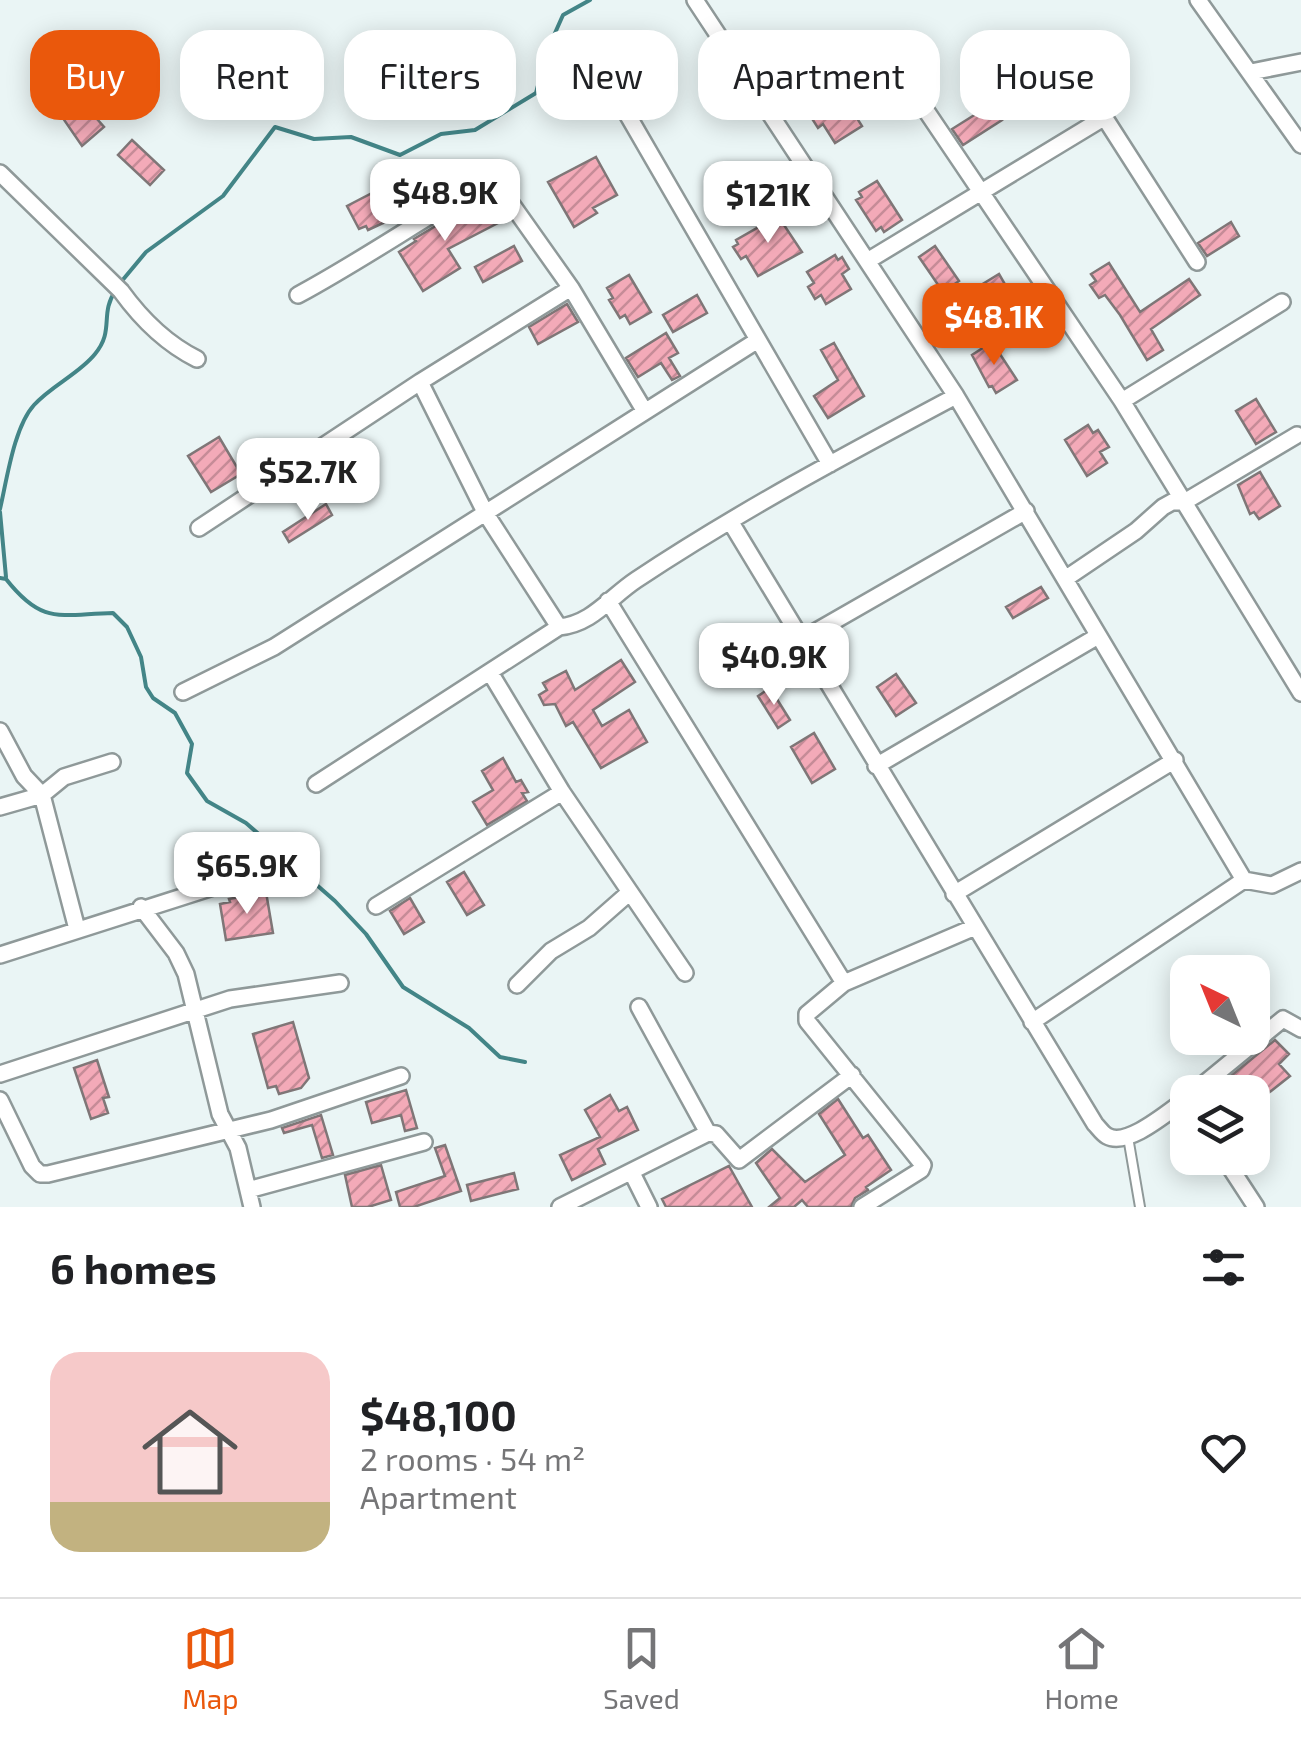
<!DOCTYPE html>
<html lang="en">
<head>
<meta charset="utf-8">
<style>
	:root { --surface:#fff; --page:#f6f6f6; --text:#202124; --muted:#757577; --line:#e0e0e0; --accent:#ea580c }
	body { margin:0; font-family:"Exo 2",sans-serif; background:var(--page); color:var(--text); height:100vh; display:flex; flex-direction:column; font-size:38px; white-space:nowrap }
	* { box-sizing:border-box; margin:0 }
	p { font-size:32px; color:var(--muted) }
	.icon { flex:none; width:55px; height:55px; fill:none; stroke:currentColor; stroke-width:2; stroke-linecap:round; stroke-linejoin:round }
	.map { position:relative; height:1207px; overflow:hidden }
	.panel { display:flex; flex-direction:column; background:var(--surface); flex:1 }
	.panel>* { flex:none }
	.top-card { position:absolute; left:30px; top:30px; width:1242px; height:90px; display:flex; gap:20px }
	.needle { width:65px; rotate:317deg }
	.tools { position:absolute; left:1170px; top:955px; display:grid; gap:20px }
	.tools a { display:grid; place-items:center; width:100px; height:100px; border-radius:20px; background:var(--surface); box-shadow:0 5px 25px #0003; font-size:50px }
	.price { position:absolute; translate:-50% -85px; padding:0 22px; border-radius:20px; background:#fff; color:#222; font-size:32px; line-height:65px; filter:drop-shadow(0 2px 5px #0008) }
	.price::after { content:''; position:absolute; left:50%; top:60px; width:30px; height:22px; margin-left:-15px; background:inherit; clip-path:polygon(0 0,100% 0,50% 100%) }
	.price.active { background:var(--accent); color:#fff }
	ul { padding:0; list-style:none }
	li { display:flex; align-items:center; gap:30px; height:250px; padding:0 50px }
	li+li { border-top:2px solid var(--line) }
	li span { display:grid; place-items:center; flex:none; width:280px; height:200px; border-radius:30px; color:#555 }
	li>.icon { margin-inline-start:auto }
	span .icon { width:120px; height:120px; fill:#fffc; stroke-width:1 }
	li b { font-size:42px }
	h2 { display:flex; justify-content:space-between; align-items:center; height:120px; padding:0 50px; font-size:42px }
	.tag { padding:0 35px; border-radius:30px; background:var(--surface); box-shadow:0 5px 25px #0003; font-size:35px; line-height:90px }
	.tag.active { background:var(--accent); color:#fff }
	.menu { display:flex; justify-content:space-around; align-items:center; height:140px; border-top:2px solid var(--line); background:var(--surface); font-size:28px; color:var(--muted) }
	.menu a { display:grid; justify-items:center; gap:5px }
	.menu .active { color:var(--accent) }
	.map>svg:first-child { display:block }
	.lines { fill:none; stroke-linecap:round; stroke-linejoin:round }
	.stream { stroke:#438587; stroke-width:4 }
	.building { fill:url(#building-hatch); stroke:#7f7677; stroke-width:2.5 }
	.lane-casing { stroke:#8f9999; stroke-width:12 }
	.street-casing { stroke:#8f9999; stroke-width:20 }
	.lane { stroke:#fff; stroke-width:8 }
	.street { stroke:#fff; stroke-width:15 }
</style>
</head>
<body>
<div class="map">
<svg width="1301" height="1207" viewBox="0 0 1301 1207">
	<defs>
		<pattern id="building-hatch" width="6" height="6" patternUnits="userSpaceOnUse" patternTransform="scale(2.5)"><rect width="6" height="6" fill="#f3aab8"/><path d="M-1 1l2-2M0 6l6-6M5 7l2-2" fill="none" stroke="#c68b97"/></pattern>
	</defs>
	<rect width="100%" height="100%" fill="#eaf5f5"/>
	<g class="lines">
		<path class="stream" d="M121,282L146,252L223,196L275,127L314,139L351,137L400,155L441,134L475,130L536,93L547,51L563,15L590,0
			M0,509C7,479 14,427 34,405C52,385 79,374 95,354C115,330 99,314 116,290
			M0,512L6,577
			M0,578L6,579C43,626 60,614 113,613L127,627L141,657L146,687L153,698L175,713L192,744L187,773L207,801L246,823L335,901L366,934L403,987L469,1028L500,1057L525,1062"/>
	</g>
	<path class="building" d="M832,79L862,126L835,143L823,124L818,128L811,117L815,115L806,101L809,94Z
		M76,95L104,127L82,146L58,111Z
		M992,104L1002,120L963,145L952,129Z
		M132,140L164,170L150,185L118,155Z
		M596,157L617,195L593,208L597,213L574,227L548,182Z
		M877,181L902,220L884,232L881,227L876,231L856,200L862,197L859,192Z
		M378,190L390,214L381,218L383,223L368,230L366,226L359,229L347,206Z
		M484,197L498,223L448,249L460,268L423,291L399,252L416,241L414,239Z
		M778,216L802,252L758,276L746,256L741,259L733,247L738,244L736,240Z
		M1231,222L1239,236L1207,256L1198,243Z
		M514,246L522,261L483,282L475,267Z
		M935,246L959,281L943,292L919,257Z
		M835,255L838,260L842,257L849,269L842,274L851,289L826,304L821,295L815,299L808,287L814,283L807,272Z
		M1109,263L1140,312L1189,279L1200,295L1151,329L1163,350L1147,360L1120,315L1105,295L1099,298L1090,285L1096,281L1091,274Z
		M999,274L1006,286L1000,290L1017,317L1039,303L1049,319L1002,346L994,332L997,331L973,290Z
		M629,275L651,312L630,324L625,315L620,318L609,300L613,298L607,288Z
		M697,295L707,313L673,332L663,315Z
		M567,304L578,322L538,344L529,327Z
		M666,333L678,353L669,358L680,376L672,380L661,363L638,377L626,358Z
		M992,342L1017,380L996,393L992,386L989,387L972,355Z
		M834,343L864,396L828,418L814,396L838,380L821,350Z
		M1256,399L1276,432L1256,444L1236,411Z
		M1088,425L1093,433L1098,430L1109,447L1100,452L1107,463L1087,476L1065,440Z
		M219,437L241,474L211,492L188,456Z
		M1260,472L1280,506L1259,519L1254,512L1250,514L1238,485Z
		M326,504L332,515L289,542L283,532Z
		M1041,587L1048,598L1013,618L1006,607Z
		M621,660L635,682L593,710L602,726L629,710L647,742L601,768L573,722L566,726L555,704L544,705L539,695L547,690L543,683L566,671L575,690Z
		M896,674L916,703L896,716L877,687Z
		M770,688L790,720L778,728L758,696Z
		M814,733L835,769L812,783L791,747Z
		M503,758L516,782L521,780L528,792L522,793L527,801L487,825L473,802L493,790L482,771Z
		M464,872L484,905L467,915L447,882Z
		M266,892L273,933L226,940L220,904L230,902L229,899Z
		M410,898L424,922L404,934L390,911Z
		M293,1022L309,1078L301,1088L279,1094L276,1086L268,1088L253,1034Z
		M1275,1040L1289,1054L1279,1064L1290,1076L1252,1106V1092H1236L1226,1080Z
		M97,1060L109,1097L103,1098L108,1113L91,1119L74,1068Z
		M406,1090L417,1128L405,1131L401,1115L372,1123L366,1102Z
		M610,1095L619,1111L627,1107L638,1130L598,1149L605,1164L572,1180L560,1155L600,1137L585,1110Z
		M838,1099L863,1138L868,1135L891,1170L866,1187L868,1190L855,1198L851,1207H808L802,1200L794,1207H769L780,1198L756,1163L772,1149L805,1182L845,1155L819,1114Z
		M321,1115L333,1155L322,1158L312,1125L284,1133L282,1128Z
		M445,1145L461,1191L414,1207H400L396,1192L445,1176L435,1148Z
		M381,1165L391,1200L368,1207H352L345,1175Z
		M729,1166L752,1207H666L662,1199Z
		M514,1173L518,1189L471,1201L467,1185Z"/>
	<g class="lines">
		<g class="lane-casing">
			<path id="lane" d="M1128,1137L1140,1207"/>
		</g>
		<g class="street-casing">
			<path id="street" d="M695,0L956,396L1244,880L1272,885L1301,871
				M1198,0L1301,145
				M597,62L830,464
				M1251,72L1301,62
				M1076,73L1197,262
				M925,109L1122,401L1301,693
				M0,173L121,291C142,320 165,343 197,359
				M869,260L1105,117
				M298,295C363,260 423,218 487,182H496L571,288L644,410
				M420,382L486,514L559,627
				M1122,401L1282,302
				M730,521L1095,1124C1099,1128 1102,1133 1107,1136C1128,1148 1170,1110 1188,1098
				M199,528L420,382L571,288
				M1065,579L1136,531L1163,507L1172,502L1186,501L1297,435
				M608,601L844,983
				M801,640L1026,511
				M491,674L562,792L685,973
				M183,692L274,647L758,340
				M0,731L24,776L42,795L77,929
				M876,766L1098,636
				M316,784L559,627C592,624 609,598 636,580C738,512 847,454 956,396
				M0,807L42,795L64,777L112,762
				M954,894L1175,760
				M376,906L562,792
				M141,907L176,953L186,974L220,1114L238,1148L252,1207
				M0,955L260,872
				M517,985L551,951L589,928L630,892
				M639,1007L708,1133
				M1032,1022L1244,880
				M0,1074L230,999L340,983
				M1194,1092L1283,1019L1301,1029
				M0,1100L32,1166L40,1174H48L271,1120L401,1076
				M1224,1158L1256,1207
				M632,1173L649,1207
				M248,1190L424,1142
				M560,1207L708,1133L716,1134L739,1160L852,1075
				M862,1207L921,1170L923,1165L807,1021V1014L844,983L975,927"/>
		</g>
		<use href="#lane" class="lane"/>
		<use href="#street" class="street"/>
	</g>
</svg>
<div class="tools">
<a><svg class="needle" viewBox="-14 -14 28 28"><path d="M0-13l5 13h-10z" fill="#e53935"/><path d="M0 13l5-13h-10z" fill="#757577"/></svg></a>
<a><svg class="icon" aria-label="layers" viewBox="0 0 24 24"><path d="M12 4l9 5-9 5-9-5zM3 14l9 5 9-5"/></svg></a>
</div>
<b class="price" style="left:445px;top:244px">$48.9K</b>
<b class="price" style="left:768px;top:246px">$121K</b>
<b class="price active" style="left:994px;top:368px">$48.1K</b>
<b class="price" style="left:308px;top:523px">$52.7K</b>
<b class="price" style="left:774px;top:708px">$40.9K</b>
<b class="price" style="left:247px;top:917px">$65.9K</b>
<div class="top-card">
<a class="tag active">Buy</a>
<a class="tag">Rent</a>
<a class="tag">Filters</a>
<a class="tag">New</a>
<a class="tag">Apartment</a>
<a class="tag">House</a>
</div>
</div>
<section class="panel">
<h2>6 homes<svg class="icon" aria-label="filters" viewBox="0 0 24 24"><path d="M4 7h16M4 17h16"/><circle cx="9" cy="7" r="2"/><circle cx="15" cy="17" r="2"/></svg></h2>
<ul>
<li><span style="background:linear-gradient(#f6c9c9 75%,#c2b280 0)"><svg class="icon" aria-label="home" viewBox="0 0 24 24"><path d="M3 11l9-7 9 7M6 9v11h12V9"/></svg></span><div><b>$48,100</b><p>2 rooms · 54 m²</p><p>Apartment</p></div><svg class="icon" aria-label="heart" viewBox="0 0 24 24"><path d="M12 20l-8-8c-3-5 5-10 8-4 3-6 11-1 8 4z"/></svg></li>
</ul>
</section>
<nav class="menu">
<a class="active"><svg class="icon" aria-label="map" viewBox="0 0 24 24"><path d="M3 6l6-2 6 2 6-2v14l-6 2-6-2-6 2zM9 4v14M15 6v14"/></svg>Map</a>
<a><svg class="icon" aria-label="saved" viewBox="0 0 24 24"><path d="M7 4h10v16l-5-4-5 4z"/></svg>Saved</a>
<a><svg class="icon" aria-label="home" viewBox="0 0 24 24"><path d="M3 11l9-7 9 7M6 9v11h12V9"/></svg>Home</a>
</nav>
</body>
</html>
